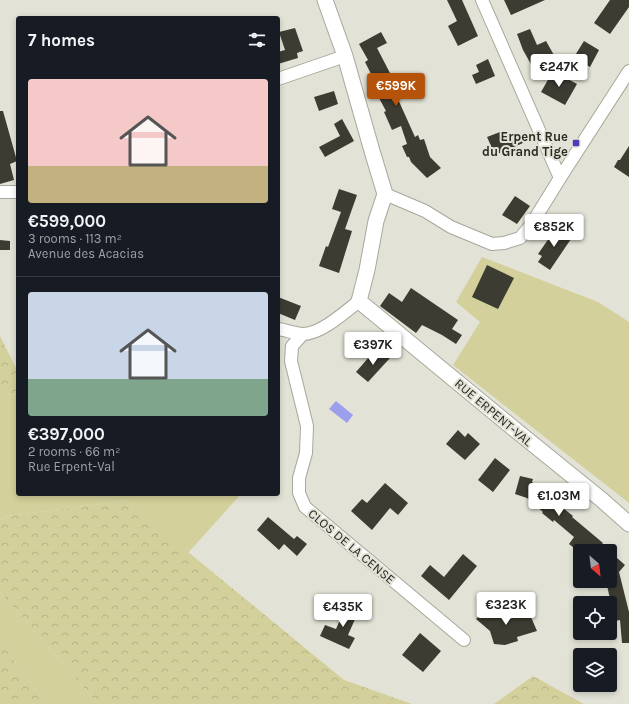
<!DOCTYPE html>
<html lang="en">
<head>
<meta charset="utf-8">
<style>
	:root { --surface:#171b24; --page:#20242c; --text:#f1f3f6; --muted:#9ea1a6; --line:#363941; --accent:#b45309 }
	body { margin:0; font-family:Karla,sans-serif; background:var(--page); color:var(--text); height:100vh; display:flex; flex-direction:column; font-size:15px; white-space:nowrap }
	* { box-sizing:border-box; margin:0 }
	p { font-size:13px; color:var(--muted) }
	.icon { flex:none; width:22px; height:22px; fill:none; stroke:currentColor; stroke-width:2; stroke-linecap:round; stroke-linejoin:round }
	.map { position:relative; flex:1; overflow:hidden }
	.drawer { position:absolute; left:16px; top:16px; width:264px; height:480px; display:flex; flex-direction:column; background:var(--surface); border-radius:4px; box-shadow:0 2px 6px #0003 }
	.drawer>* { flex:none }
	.needle { width:26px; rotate:152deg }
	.fabs { position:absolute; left:573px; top:544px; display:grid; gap:8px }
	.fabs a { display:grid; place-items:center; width:44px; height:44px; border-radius:4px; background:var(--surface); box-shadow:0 2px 6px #0003; font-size:20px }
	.price { position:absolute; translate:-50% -34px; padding:0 9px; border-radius:4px; background:#fff; color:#222; font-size:13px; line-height:26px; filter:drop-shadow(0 1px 2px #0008) }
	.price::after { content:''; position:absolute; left:50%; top:24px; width:12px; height:9px; margin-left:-6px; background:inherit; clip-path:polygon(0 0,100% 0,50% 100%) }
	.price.selected { background:var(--accent); color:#fff }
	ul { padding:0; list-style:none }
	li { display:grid; align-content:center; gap:8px; height:212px; padding:0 12px }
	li+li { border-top:1px solid var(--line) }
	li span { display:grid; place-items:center; height:124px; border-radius:4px; color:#555 }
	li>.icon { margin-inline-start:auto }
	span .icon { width:72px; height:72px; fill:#fffc; stroke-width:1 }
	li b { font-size:17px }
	h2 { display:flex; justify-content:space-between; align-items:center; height:48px; padding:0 12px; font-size:17px }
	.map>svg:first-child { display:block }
	.green { fill:#d4d09b }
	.forest { fill:url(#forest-crowns) }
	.water { fill:#9c9feb }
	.building { fill:#3d3c32 }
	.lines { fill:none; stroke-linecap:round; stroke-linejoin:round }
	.minor-casing { stroke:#a8a79b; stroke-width:14 }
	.tertiary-casing { stroke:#a8a79b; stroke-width:17 }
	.minor { stroke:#fff; stroke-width:12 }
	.tertiary { stroke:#fff; stroke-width:15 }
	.poi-dot { fill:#4c3fb6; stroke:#e3e2d6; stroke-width:1.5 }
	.labels { text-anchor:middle; stroke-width:4; stroke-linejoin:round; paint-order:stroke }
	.poi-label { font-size:13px; font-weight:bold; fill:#2a2a25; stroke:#e3e2d6; text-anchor:end }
	.street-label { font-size:13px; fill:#2a2a25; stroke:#e3e2d6 }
</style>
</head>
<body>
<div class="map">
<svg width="629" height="704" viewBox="0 0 629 704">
	<defs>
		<pattern id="forest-crowns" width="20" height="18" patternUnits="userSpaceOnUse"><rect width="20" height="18" fill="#d4d09b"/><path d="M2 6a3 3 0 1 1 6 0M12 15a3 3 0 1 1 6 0" fill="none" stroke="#b6b385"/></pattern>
	</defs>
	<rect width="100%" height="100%" fill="#e3e2d6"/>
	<path class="green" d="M482,257L598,302L629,322V503L453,365L480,322L456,302Z
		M18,392V494H241L188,553L126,501L8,516L0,520V398Z
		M0,592L98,704H46L0,641Z"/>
	<path class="forest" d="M0,336L18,372V392L0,398Z
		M126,501L344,680L412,704H98L0,592V520L8,516Z
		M0,641L46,704H0Z
		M533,676L584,704H494Z"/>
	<path class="water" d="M336,401L353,415L347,423L329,409Z"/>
	<path class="building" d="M447,0H462L478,36L458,46L448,26L457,21Z
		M504,0H545L511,15Z
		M610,0H629V7L610,34L594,23Z
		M295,28L303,51L297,53L298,58L278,64V52L285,50L279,32Z
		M530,29L537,45L546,41L555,57L532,66L523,50L517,34Z
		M381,32L387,43L377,48L391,75L385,78L397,97L415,137L418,135L420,140L424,139L430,157L441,168L427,178L411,162L409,157H407L402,146L407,144L401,126L392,130L384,112L386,111L379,98L382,95L380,92L365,62L368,60L359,44Z
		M584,41L599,50L590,67L574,57Z
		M488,59L495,76L476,84L472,75L479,72L476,65Z
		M553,71L577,84L565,105L541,92Z
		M334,91L338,104L319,111L314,97Z
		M0,111H3L17,161L10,164L14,180L0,184Z
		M342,119L354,141L325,157L319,147L340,136L334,124Z
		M500,132L504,140L520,134L523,143L495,155L487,137Z
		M629,146V177L614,167L618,160H620Z
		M339,189L357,195L345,229L352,231L339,273L319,266L326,246L328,247L341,212L332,209Z
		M515,196L530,206L517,224L502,215Z
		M560,227L573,236L550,270L538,262L542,256L538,254L554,231L557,233Z
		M0,240L10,241V250H0Z
		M487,265L514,278L498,309L472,297Z
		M411,288L458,320L452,329L462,335L456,344L442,335L422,325L416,333L380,306L389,293L402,302Z
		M278,297L301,306L295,320L278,313Z
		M381,350L390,358L368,382L356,372L369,357L372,360Z
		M458,430L465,437L468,433L480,444L465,460L446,444Z
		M495,458L510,470L493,492L478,480Z
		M520,476L533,479L532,482L537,486L536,488L541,494L561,510L563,508L573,516L572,517L603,543L596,551H578L569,544L574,537L554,520L553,522L542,513L543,512L527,498L515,494Z
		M385,483L408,503L398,515L390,508L372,530L351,511L362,499L367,503Z
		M268,517L294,539L297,536L307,544L297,556L284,544L279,550L257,530Z
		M610,550H614L616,559L617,558L625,565L619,572L629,612V643H622L620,620L615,621L606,581H610Z
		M463,554L477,566L449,600L421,576L430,565L444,577Z
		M348,602L360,608L348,635L355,638L349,649L320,636L325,625L336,629Z
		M490,605L503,617L510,619L528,610L537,631L517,637L518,641L505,645L494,644L490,631L476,619Z
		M420,633L441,651L423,672L402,655Z"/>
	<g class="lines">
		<g class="minor-casing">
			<path id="minor" d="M482,0L560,178
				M278,79L345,56
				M0,192H18
				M385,194L425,211L451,227L492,244L504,243L520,238L531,225L560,178L629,71
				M278,329C286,330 295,334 303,334C321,334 345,312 359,301
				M303,334L292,346L291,361L307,426L306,453L299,478V493L305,507L464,640"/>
		</g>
		<g class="tertiary-casing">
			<path id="tertiary" d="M325,0L345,56L372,151L385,194L376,221L367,270L359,301L518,432L602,500L629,524"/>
		</g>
		<use href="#minor" class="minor"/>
		<use href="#tertiary" class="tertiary"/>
	</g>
	<rect class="poi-dot" x="572" y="139" width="8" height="8" rx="2"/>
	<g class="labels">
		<g class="poi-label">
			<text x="568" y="141">Erpent Rue<tspan x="568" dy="15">du Grand Tige</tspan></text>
		</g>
		<g class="street-label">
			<text transform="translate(494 412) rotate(40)" y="5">RUE ERPENT-VAL</text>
			<text transform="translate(352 546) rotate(40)" y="5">CLOS DE LA CENSE</text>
		</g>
	</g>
</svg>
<div class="fabs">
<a><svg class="needle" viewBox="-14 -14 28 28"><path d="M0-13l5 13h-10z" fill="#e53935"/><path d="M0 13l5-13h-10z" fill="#9ea1a6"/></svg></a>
<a><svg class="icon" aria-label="locate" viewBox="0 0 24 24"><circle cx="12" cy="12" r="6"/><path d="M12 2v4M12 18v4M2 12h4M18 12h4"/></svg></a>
<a><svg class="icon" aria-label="layers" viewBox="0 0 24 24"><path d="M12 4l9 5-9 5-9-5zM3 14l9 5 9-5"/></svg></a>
</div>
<b class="price" style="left:559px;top:88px">€247K</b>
<b class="price selected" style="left:396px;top:107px">€599K</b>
<b class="price" style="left:554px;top:248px">€852K</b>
<b class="price" style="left:373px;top:366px">€397K</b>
<b class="price" style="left:559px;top:517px">€1.03M</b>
<b class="price" style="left:506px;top:626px">€323K</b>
<b class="price" style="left:343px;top:628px">€435K</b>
<section class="drawer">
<h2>7 homes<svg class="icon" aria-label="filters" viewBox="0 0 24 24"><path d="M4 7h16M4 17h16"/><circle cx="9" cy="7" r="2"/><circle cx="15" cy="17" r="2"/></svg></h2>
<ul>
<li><span style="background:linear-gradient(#f6c9c9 70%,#c2b280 0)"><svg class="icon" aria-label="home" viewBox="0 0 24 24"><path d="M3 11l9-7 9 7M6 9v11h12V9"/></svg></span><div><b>€599,000</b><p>3 rooms · 113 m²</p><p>Avenue des Acacias</p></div></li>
<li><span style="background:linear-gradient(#c9d6e8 70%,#7fa58c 0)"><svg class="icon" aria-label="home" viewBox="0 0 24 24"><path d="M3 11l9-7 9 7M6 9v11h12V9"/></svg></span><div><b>€397,000</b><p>2 rooms · 66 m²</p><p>Rue Erpent-Val</p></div></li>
</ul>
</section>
</div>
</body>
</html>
